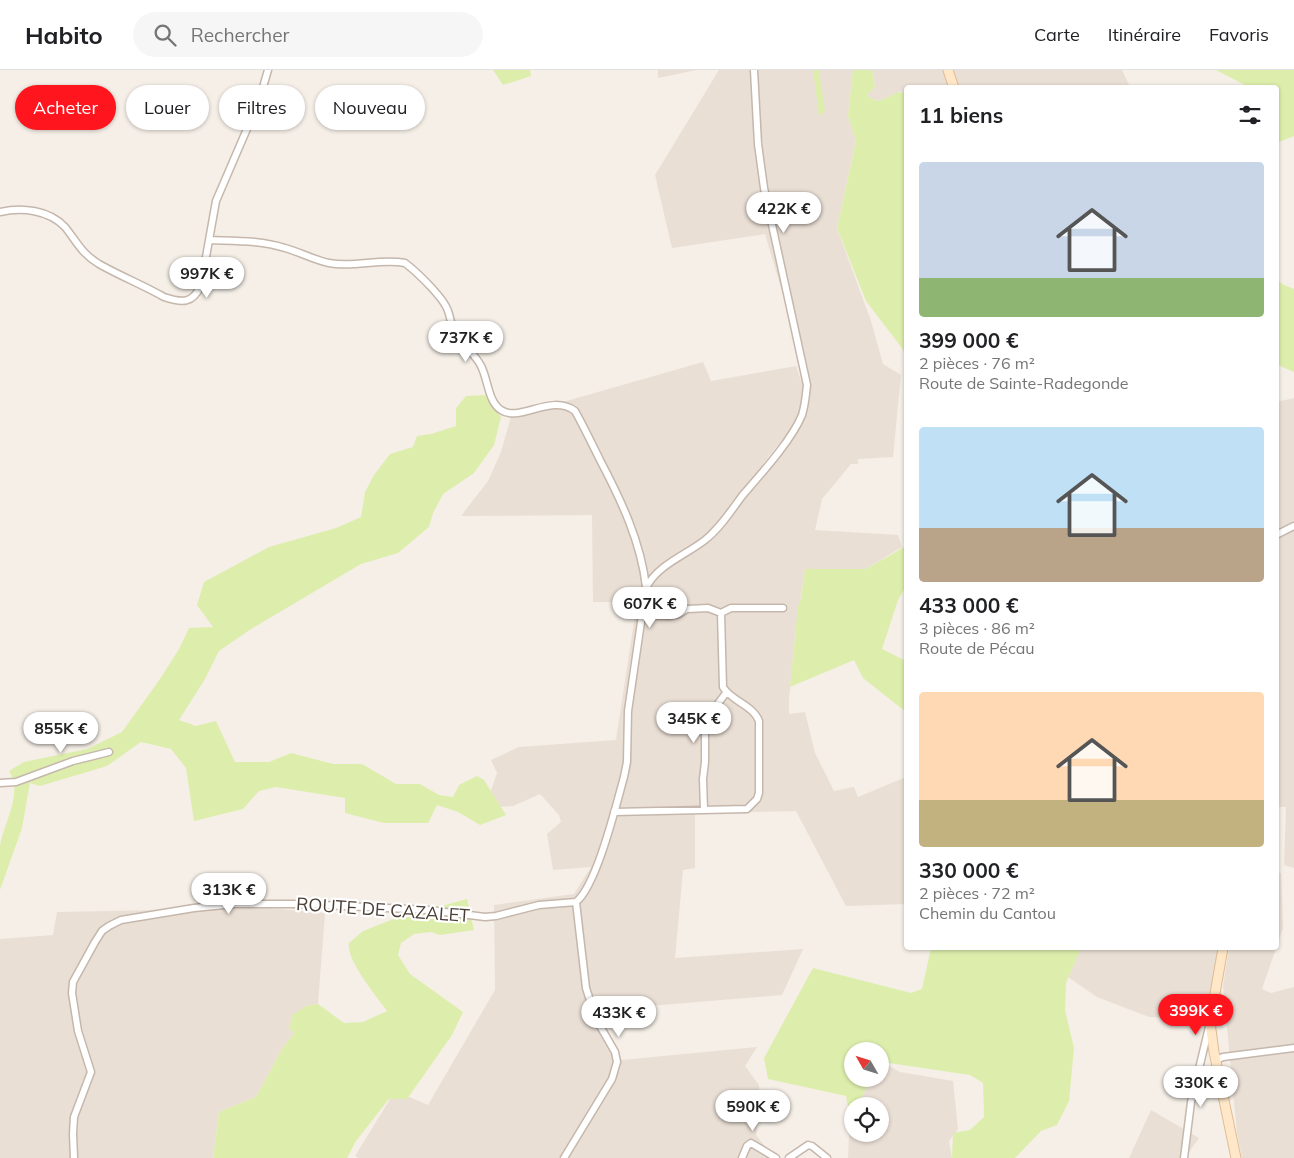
<!DOCTYPE html>
<html lang="fr">
<head>
<meta charset="utf-8">
<style>
	:root { --surface:#fff; --page:#f6f6f6; --text:#202124; --muted:#757577; --line:#e0e0e0; --accent:#ff151d }
	body { margin:0; font-family:Mulish,sans-serif; background:var(--page); color:var(--text); height:100vh; display:flex; flex-direction:column; font-size:19px; white-space:nowrap }
	* { box-sizing:border-box; margin:0 }
	p { font-size:16px; color:var(--muted) }
	.icon { flex:none; width:28px; height:28px; fill:none; stroke:currentColor; stroke-width:2; stroke-linecap:round; stroke-linejoin:round }
	.map { position:relative; flex:1; overflow:hidden }
	.sheet { position:absolute; left:904px; top:15px; width:375px; height:865px; display:flex; flex-direction:column; background:var(--surface); border-radius:5px; box-shadow:0 1px 4px #0004 }
	.sheet>* { flex:none }
	.top-card { position:absolute; left:15px; top:15px; width:475px; height:45px; display:flex; gap:10px }
	.needle { width:32px; rotate:309deg }
	.buttons { position:absolute; left:844px; top:972px; display:grid; gap:10px }
	.buttons a { display:grid; place-items:center; width:45px; height:45px; border-radius:50%; background:var(--surface); box-shadow:0 1px 4px #0004; font-size:25px }
	.price { position:absolute; translate:-50% -42px; padding:0 11px; border-radius:18px; background:#fff; color:#222; font-size:16px; line-height:32px; filter:drop-shadow(0 1px 2px #0008) }
	.price::after { content:''; position:absolute; left:50%; top:30px; width:15px; height:11px; margin-left:-8px; background:inherit; clip-path:polygon(0 0,100% 0,50% 100%) }
	.price.current { background:var(--accent); color:#fff }
	ul { padding:0; list-style:none }
	li { display:grid; align-content:center; gap:10px; height:265px; padding:0 15px }
	li span { display:grid; place-items:center; height:155px; border-radius:5px; color:#555 }
	li>.icon { margin-inline-start:auto }
	span .icon { width:90px; height:90px; fill:#fffc; stroke-width:1 }
	li b { font-size:21px }
	h2 { display:flex; justify-content:space-between; align-items:center; height:60px; padding:0 15px; font-size:21px }
	.tag { padding:0 18px; border-radius:22px; background:var(--surface); box-shadow:0 1px 4px #0004; font-size:18px; line-height:45px }
	.tag.current { background:var(--accent); color:#fff }
	header { display:flex; align-items:center; gap:30px; box-sizing:border-box; height:70px; padding:0 25px; background:var(--surface); border-bottom:1px solid var(--line) }
	header strong { font-size:24px }
	nav { display:flex; gap:28px; margin-inline-start:auto; font-size:18px }
	.search { width:350px; height:45px; background:var(--page); display:flex; align-items:center; gap:12px; box-sizing:border-box; padding:0 18px; border-radius:28px; color:var(--muted); font-size:19px }
	.map>svg:first-child { display:block }
	.residential { fill:#eadfd5 }
	.green { fill:#ddeeac }
	.lines { fill:none; stroke-linecap:round; stroke-linejoin:round }
	.street-casing { stroke:#c5b7ac; stroke-width:9 }
	.secondary-casing { stroke:#debc94; stroke-width:11 }
	.street { stroke:#fff; stroke-width:6 }
	.secondary { stroke:#ffe7c8; stroke-width:9 }
	.labels { text-anchor:middle; stroke-width:4.5; stroke-linejoin:round; paint-order:stroke }
	.street-label { font-size:18px; fill:#4a3e35; stroke:#fff }
</style>
</head>
<body>
<header>
<strong>Habito</strong>
<div class="search"><svg class="icon" aria-label="search" viewBox="0 0 24 24"><circle cx="10" cy="10" r="6"/><path d="M15 15l6 6"/></svg>Rechercher</div>
<nav><a>Carte</a><a>Itinéraire</a><a>Favoris</a></nav>
</header>
<div class="map">
<svg width="1294" height="1088" viewBox="0 0 1294 1088">
	<rect width="100%" height="100%" fill="#f5efe7"/>
	<path class="residential" d="M658,0H697L658,8Z
		M719,0H853L848,46L856,70L837,158L871,251L883,294L901,305L893,387L858,389V394H851L822,429L815,460L898,465L902,477L866,499H805L795,566L789,630V644L805,642L815,683L834,721L854,717L858,727L906,707V834L846,836L796,741L695,743V798L683,800L675,888L803,879L782,925L600,940L599,944L622,990L757,977L745,996L759,1015L760,1036L756,1065L774,1088H359L355,1086L395,1021L428,1035L495,920L494,835L574,824L591,797L553,800L547,764L561,752L559,745L540,724L513,736L485,738L497,703L491,690L519,677L616,670L637,532H593L592,445L461,446L488,411L501,382L511,347L556,338L563,332L703,292L711,311L796,296L803,316L800,341L796,352L719,450L753,418L791,372L798,361L809,330L810,316L765,164L672,178L655,105Z
		M872,0H1122L1130,17L906,18V22L901,21L880,31L871,29L867,25L875,17Z
		M1294,328V798L1284,795L1286,737H1276V332Z
		M1276,803H1281L1283,858L1262,919L1271,923L1294,917V1088H1242L1237,1063L1223,916L1229,878H1276Z
		M266,838L325,843L318,934L306,936L296,962L282,979L256,1027L219,1042L213,1088H0V869L53,865L57,842Z
		M1081,878H1219L1206,949L1149,947L1097,927L1068,907Z
		M882,992L900,1002L953,1011L958,1059L949,1071L952,1088H848L850,1046L852,1042V1064H880V1036H856L872,1009H880V995Z
		M1151,1040L1199,1068L1185,1088H1129Z"/>
	<path class="green" d="M493,0H530L531,6L503,15Z
		M813,0H819L825,41L819,46Z
		M853,0H872L875,17L867,25C880,40 892,19 906,22V287L902,278L866,231L837,158L856,71L848,46Z
		M1216,0H1294V66L1276,73V18L1245,17V15Z
		M1276,208L1282,214L1294,219V302L1276,294Z
		M487,325L501,347L494,375L474,403L443,424L433,443L429,457L398,483L361,494L251,559L219,581L205,609L179,650L196,656L216,651L235,692H269L291,683L333,694H362L396,714H420L439,725L453,727L459,715L477,706L484,710L506,745L480,755L458,742L437,735L428,753H384L345,743V728L276,717L259,721L243,739L194,751L186,698L171,679L141,672L107,696L40,716L30,713L22,758L0,820C0,806 0,790 0,776C3,754 24,723 9,701L24,692L87,679L122,662L160,609L179,579L189,558L213,557L197,535L204,512L269,477L336,458L361,447L365,422L374,405L390,384L413,377L417,366L431,364L456,356V338L466,326Z
		M906,476V516L898,530L882,579L906,591V642L863,608L854,590L790,617L798,537L801,528L805,499H866Z
		M467,829L474,860L440,865L431,862L414,864L401,873L398,885L410,904L463,942L452,965L407,1029H389L356,1071L347,1088H213L219,1042L256,1027L282,979L295,962L289,960L292,945L306,936L318,934L344,953L363,952L387,941C377,927 346,890 349,873L363,861L391,850Z
		M931,878H1081L1066,913L1065,940L1074,978L1069,1031L1057,1055L1041,1061L1015,1088H952L953,1063L970,1060L984,1047L983,1013L970,1005L882,992L880,995V981H852V1009H872L856,1036H852V1042L850,1046L846,1026L768,1009L764,988L813,898L911,923L922,919Z"/>
	<g class="lines">
		<g class="street-casing">
			<path id="street" d="M0,142C22,137 49,140 65,157C77,172 81,183 99,194C120,206 143,215 164,227C182,233 193,234 201,215L216,131L259,31L268,0
				M209,170C235,171 260,170 285,178C300,182 314,190 329,193C354,198 380,188 405,193C417,202 444,228 448,241C451,249 451,256 455,263C461,275 475,283 481,296C488,309 488,332 501,340C520,353 551,323 575,341C584,357 592,374 600,390C621,430 641,472 646,517
				M1276,465L1294,456
				M721,543L731,538H783
				M0,713L16,712L73,691L109,682
				M704,740L703,709L705,692V654L707,648L726,623
				M614,742L747,739L757,729L759,723V651C753,635 731,631 723,617L721,543L708,538L687,539L679,544L669,546L641,545
				M1216,990L1223,987L1294,978
				M74,1088L73,1064L74,1047L91,1002L78,961L72,923L73,912L95,872L102,861L109,856L121,850L194,838L235,834H301L429,840L485,847L496,846L539,835L576,832
				M564,1088L612,1009L617,992L615,982L596,949L586,918L576,832C597,815 616,735 624,707L627,692L628,641L646,518C657,495 686,485 705,470C720,458 731,441 742,426C760,405 792,370 802,345C805,336 806,325 807,315L764,118L758,74L754,0
				M742,1088L747,1076L751,1073L776,1088
				M789,1088L808,1075L812,1076L827,1088
				M1184,1088L1191,1032L1209,957"/>
		</g>
		<g class="secondary-casing">
			<path id="secondary" d="M948,0L954,18
				M1223,878L1210,952L1214,982L1236,1088"/>
		</g>
		<use href="#street" class="street"/>
		<use href="#secondary" class="secondary"/>
	</g>
	<g class="labels">
		<g class="street-label">
			<text transform="translate(383 840) rotate(4)" y="6">ROUTE DE CAZALET</text>
		</g>
	</g>
</svg>
<div class="buttons">
<a><svg class="needle" viewBox="-14 -14 28 28"><path d="M0-13l5 13h-10z" fill="#e53935"/><path d="M0 13l5-13h-10z" fill="#757577"/></svg></a>
<a><svg class="icon" aria-label="locate" viewBox="0 0 24 24"><circle cx="12" cy="12" r="6"/><path d="M12 2v4M12 18v4M2 12h4M18 12h4"/></svg></a>
</div>
<b class="price" style="left:784px;top:164px">422K €</b>
<b class="price" style="left:207px;top:229px">997K €</b>
<b class="price" style="left:466px;top:293px">737K €</b>
<b class="price" style="left:650px;top:559px">607K €</b>
<b class="price" style="left:694px;top:674px">345K €</b>
<b class="price" style="left:61px;top:684px">855K €</b>
<b class="price" style="left:229px;top:845px">313K €</b>
<b class="price current" style="left:1196px;top:966px">399K €</b>
<b class="price" style="left:619px;top:968px">433K €</b>
<b class="price" style="left:1201px;top:1038px">330K €</b>
<b class="price" style="left:753px;top:1062px">590K €</b>
<div class="top-card">
<a class="tag current">Acheter</a>
<a class="tag">Louer</a>
<a class="tag">Filtres</a>
<a class="tag">Nouveau</a>
</div>
<section class="sheet">
<h2>11 biens<svg class="icon" aria-label="filters" viewBox="0 0 24 24"><path d="M4 7h16M4 17h16"/><circle cx="9" cy="7" r="2"/><circle cx="15" cy="17" r="2"/></svg></h2>
<ul>
<li><span style="background:linear-gradient(#c9d6e8 75%,#8fb573 0)"><svg class="icon" aria-label="home" viewBox="0 0 24 24"><path d="M3 11l9-7 9 7M6 9v11h12V9"/></svg></span><div><b>399 000 €</b><p>2 pièces · 76 m²</p><p>Route de Sainte-Radegonde</p></div></li>
<li><span style="background:linear-gradient(#bfe0f5 65%,#b9a48a 0)"><svg class="icon" aria-label="home" viewBox="0 0 24 24"><path d="M3 11l9-7 9 7M6 9v11h12V9"/></svg></span><div><b>433 000 €</b><p>3 pièces · 86 m²</p><p>Route de Pécau</p></div></li>
<li><span style="background:linear-gradient(#ffd9b3 70%,#c2b280 0)"><svg class="icon" aria-label="home" viewBox="0 0 24 24"><path d="M3 11l9-7 9 7M6 9v11h12V9"/></svg></span><div><b>330 000 €</b><p>2 pièces · 72 m²</p><p>Chemin du Cantou</p></div></li>
</ul>
</section>
</div>
</body>
</html>
